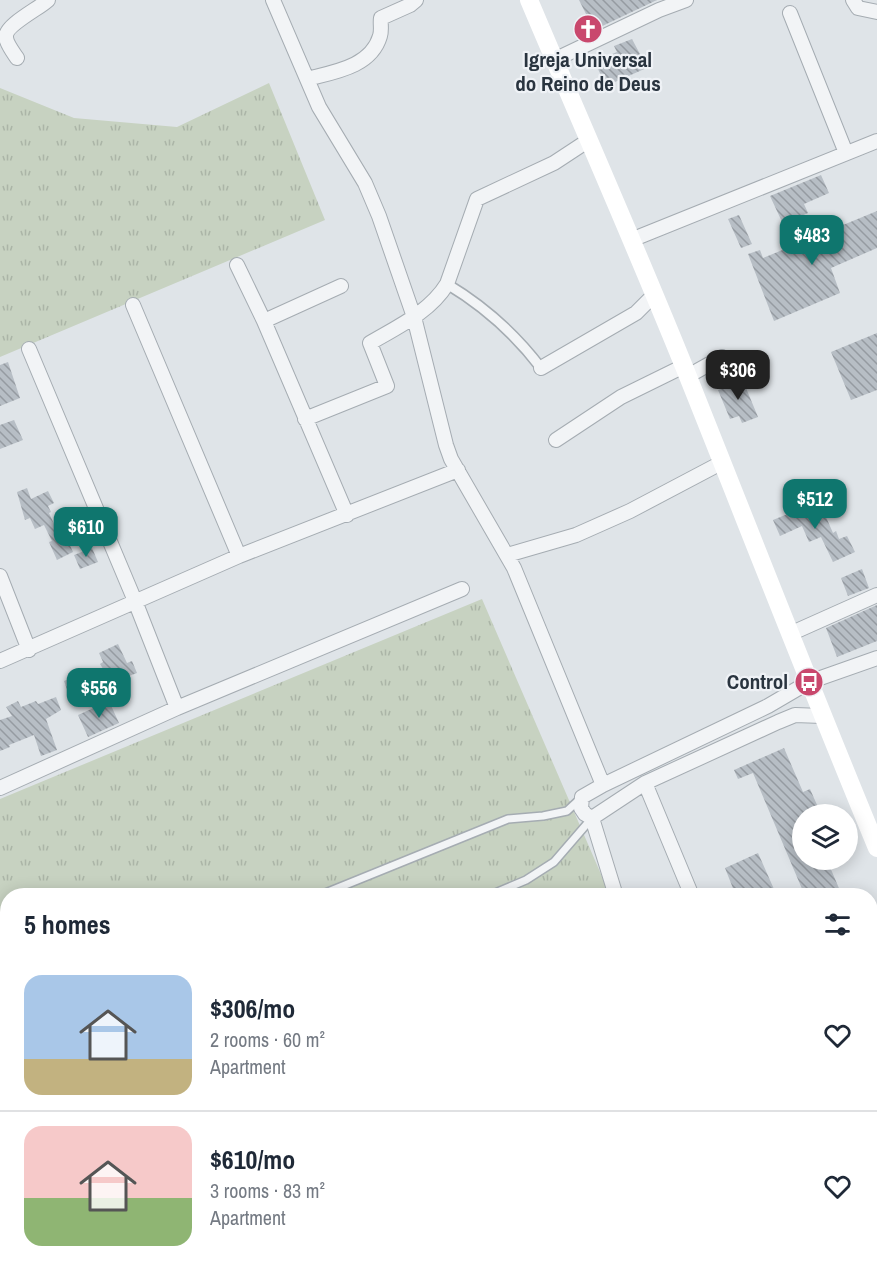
<!DOCTYPE html>
<html lang="en">
<head>
<meta charset="utf-8">
<style>
	:root { --surface:#fff; --page:#f2f2f3; --text:#1f2937; --muted:#747a83; --line:#e0e1e3; --accent:#0f766e }
	body { margin:0; font-family:"Archivo Narrow",sans-serif; background:var(--page); color:var(--text); height:100vh; display:flex; flex-direction:column; font-size:22px; white-space:nowrap }
	* { box-sizing:border-box; margin:0 }
	p { font-size:20px; color:var(--muted) }
	.icon { flex:none; width:33px; height:33px; fill:none; stroke:currentColor; stroke-width:2; stroke-linecap:round; stroke-linejoin:round }
	.map { position:relative; flex:1; overflow:hidden }
	.side { position:absolute; left:0px; top:888px; width:878px; height:386px; display:flex; flex-direction:column; background:var(--surface); border-radius:24px 24px 0 0; box-shadow:0 3px 15px #0003 }
	.side>* { flex:none }
	.controls { position:absolute; left:792px; top:804px; display:grid; gap:12px }
	.controls a { display:grid; place-items:center; width:66px; height:66px; border-radius:50%; background:var(--surface); box-shadow:0 3px 15px #0003; font-size:30px }
	.price { position:absolute; translate:-50% -51px; padding:0 14px; border-radius:12px; background:var(--accent); color:#fff; font-size:20px; line-height:39px; filter:drop-shadow(0 2px 3px #0008) }
	.price::after { content:''; position:absolute; left:50%; top:36px; width:18px; height:14px; margin-left:-9px; background:inherit; clip-path:polygon(0 0,100% 0,50% 100%) }
	.price.on { background:#222; color:#fff }
	ul { padding:0; list-style:none }
	li { display:flex; align-items:center; gap:18px; height:150px; padding:0 24px }
	li+li { border-top:2px solid var(--line) }
	li span { display:grid; place-items:center; flex:none; width:168px; height:120px; border-radius:18px; color:#555 }
	li>.icon { margin-inline-start:auto }
	span .icon { width:72px; height:72px; fill:#fffc; stroke-width:1 }
	li b { font-size:26px }
	h2 { display:flex; justify-content:space-between; align-items:center; height:72px; padding:0 24px; font-size:26px }
	.map>svg:first-child { display:block }
	.grass { fill:url(#grass-tufts) }
	.building { fill:url(#building-back-hatch) }
	.lines { fill:none; stroke-linecap:round; stroke-linejoin:round }
	.service-casing { stroke:#a5acb2; stroke-width:10 }
	.pedestrian-casing { stroke:#a5acb2; stroke-width:12 }
	.minor-casing { stroke:#a5acb2; stroke-width:16 }
	.service { stroke:#f2f4f6; stroke-width:7 }
	.pedestrian { stroke:#f2f4f6; stroke-width:9 }
	.minor { stroke:#f2f4f6; stroke-width:14 }
	.secondary { stroke:#fff; stroke-width:18 }
	.labels { text-anchor:middle; stroke-width:4.5; stroke-linejoin:round; paint-order:stroke }
	.poi-label { font-size:21px; font-weight:bold; fill:#29343f; stroke:#eff2f6 }
</style>
</head>
<body>
<div class="map">
<svg width="877" height="1273" viewBox="0 0 877 1273">
	<defs>
		<pattern id="grass-tufts" width="24" height="20" patternUnits="userSpaceOnUse" patternTransform="scale(1.5)"><rect width="24" height="20" fill="#c7d2c1"/><path d="M3 7l-1-3M5 7V3M7 7l1-3M15 17l-1-3M17 17v-4M19 17l1-3" fill="none" stroke="#abb5a7"/></pattern>
		<pattern id="building-back-hatch" width="6" height="6" patternUnits="userSpaceOnUse" patternTransform="scale(1.5)"><rect width="6" height="6" fill="#b7bec5"/><path d="M-1 5l2 2M0 0l6 6M5-1l2 2" fill="none" stroke="#959ba1"/></pattern>
	</defs>
	<rect width="100%" height="100%" fill="#dfe4e8"/>
	<path class="grass" d="M269,83L325,220L0,357V88L74,118L177,127Z
		M482,599L610,895L8,896V1266H361L345,1273H0V799Z"/>
	<path class="building" d="M579,0H657L594,30Z
		M632,39L641,56L646,54L651,66L606,86L598,69H594L591,63L617,52L614,46Z
		M821,175L829,193L804,204L808,213L783,224L770,196Z
		M877,211V248L831,268L840,293L774,321L748,254L760,250L763,258Z
		M739,215L752,244L741,248L728,219Z
		M877,333V390L851,400L831,352Z
		M8,362L20,398L0,406V365Z
		M747,378L750,387L746,388L758,417L742,423L739,416L730,419L718,390Z
		M14,420L23,440L0,449V425Z
		M27,488L31,499L48,491L54,503L48,506L51,512L49,513L60,537L65,535L73,552L57,560L49,542L52,541L44,525L35,529L30,518L25,520L17,492Z
		M819,501L833,533L836,531L839,539L847,536L855,552L833,562L821,537L809,542L802,526L780,536L773,520Z
		M92,548L98,562L80,569L74,555Z
		M862,569L869,588L848,596L841,578Z
		M877,605V641L837,657L826,628Z
		M118,644L127,663L132,661L137,673L121,679L120,676L104,685L98,675L105,672L100,664L103,662L99,653Z
		M73,677L76,684L82,681L88,692L70,698L64,681Z
		M56,697L61,710L46,719L57,750L41,756L34,735L9,745L10,747L0,751V720L12,716L6,707L18,701L21,707L36,701L38,704Z
		M109,701L119,723L88,737L78,715Z
		M784,748L803,792L810,789L821,814H802V860H827L841,893L836,896H805L753,773L738,779L734,770Z
		M758,853L777,896H736L725,868Z"/>
	<g class="lines">
		<g class="service-casing">
			<path id="service" d="M318,896L508,819L543,816L567,811L580,799
				M488,896L526,880L554,862L592,818
				M870,1092L877,1089"/>
		</g>
		<g class="pedestrian-casing">
			<path id="pedestrian" d="M447,284C482,305 516,335 541,368"/>
		</g>
		<g class="minor-casing">
			<path id="minor" d="M273,0L319,107L365,183L379,216L414,317L446,445L451,459L514,568L603,785
				M853,0L858,8L877,12
				M790,13L846,153
				M17,58C13,52 6,43 6,37C5,25 40,8 48,0
				M554,60L659,10L686,0
				M307,79C334,72 371,67 380,36C382,30 380,23 381,18L410,5L416,0
				M631,240L877,141
				M237,265L264,321L347,515
				M133,305L239,556
				M264,321L341,286
				M29,349L135,601L177,708
				M541,368L636,313L654,295
				M688,376L722,357
				M305,419L387,386L370,343C397,327 430,312 447,284L477,199L554,163L589,140
				M556,440L621,397L684,366
				M507,555L576,535L630,511L721,463
				M0,576L29,650
				M792,633L877,595
				M0,661L239,556L458,470
				M645,783L692,896
				M0,788L177,708L462,589
				M592,818L645,783L778,722L795,715L822,716
				M616,896L592,818L585,814L581,808L582,797L603,785L768,706L809,682L877,658
				M442,1266L444,1273
				M572,1266L573,1273
				M630,1266L661,1273
				M360,1273L376,1266"/>
		</g>
		<use href="#service" class="service"/>
		<use href="#pedestrian" class="pedestrian"/>
		<use href="#minor" class="minor"/>
		<path class="secondary" d="M529,0C581,123 635,245 685,369C749,529 811,689 877,848"/>
	</g>
	<defs>
		<g id="church-disc" transform="scale(1.5)"><circle r="9.5" fill="#c9486d" stroke="#eff2f6"/><path d="M-1.2-6h2.4v3.5h3.3v2.4h-3.3V6h-2.4V-.1h-3.3v-2.4h3.3Z" fill="#fff"/></g>
		<g id="bus-disc" transform="scale(1.5)"><circle r="9.5" fill="#c9486d" stroke="#eff2f6"/><path d="M-5-6H5V4H4V6H2V4H-2V6H-4V4H-5ZM-3.5-4V0h7V-4ZM-3.5 1.2v1.5H-2V1.2ZM2 1.2v1.5H3.5V1.2Z" fill="#fff"/></g>
	</defs>
	<g fill-rule="evenodd">
		<use href="#church-disc" x="588" y="29"/>
		<use href="#bus-disc" x="809" y="682"/>
	</g>
	<g class="labels">
		<g class="poi-label">
			<text x="588" y="67">Igreja Universal<tspan x="588" dy="24">do Reino de Deus</tspan></text>
			<text x="788" y="689" text-anchor="end">Control</text>
		</g>
	</g>
</svg>
<div class="controls">
<a><svg class="icon" aria-label="layers" viewBox="0 0 24 24"><path d="M12 4l9 5-9 5-9-5zM3 14l9 5 9-5"/></svg></a>
</div>
<b class="price" style="left:812px;top:266px">$483</b>
<b class="price on" style="left:738px;top:401px">$306</b>
<b class="price" style="left:815px;top:530px">$512</b>
<b class="price" style="left:86px;top:558px">$610</b>
<b class="price" style="left:99px;top:719px">$556</b>
<section class="side">
<h2>5 homes<svg class="icon" aria-label="filters" viewBox="0 0 24 24"><path d="M4 7h16M4 17h16"/><circle cx="9" cy="7" r="2"/><circle cx="15" cy="17" r="2"/></svg></h2>
<ul>
<li><span style="background:linear-gradient(#a9c7e8 70%,#c2b280 0)"><svg class="icon" aria-label="home" viewBox="0 0 24 24"><path d="M3 11l9-7 9 7M6 9v11h12V9"/></svg></span><div><b>$306/mo</b><p>2 rooms · 60 m²</p><p>Apartment</p></div><svg class="icon" aria-label="heart" viewBox="0 0 24 24"><path d="M12 20l-8-8c-3-5 5-10 8-4 3-6 11-1 8 4z"/></svg></li>
<li><span style="background:linear-gradient(#f6c9c9 60%,#8fb573 0)"><svg class="icon" aria-label="home" viewBox="0 0 24 24"><path d="M3 11l9-7 9 7M6 9v11h12V9"/></svg></span><div><b>$610/mo</b><p>3 rooms · 83 m²</p><p>Apartment</p></div><svg class="icon" aria-label="heart" viewBox="0 0 24 24"><path d="M12 20l-8-8c-3-5 5-10 8-4 3-6 11-1 8 4z"/></svg></li>
</ul>
</section>
</div>
</body>
</html>
